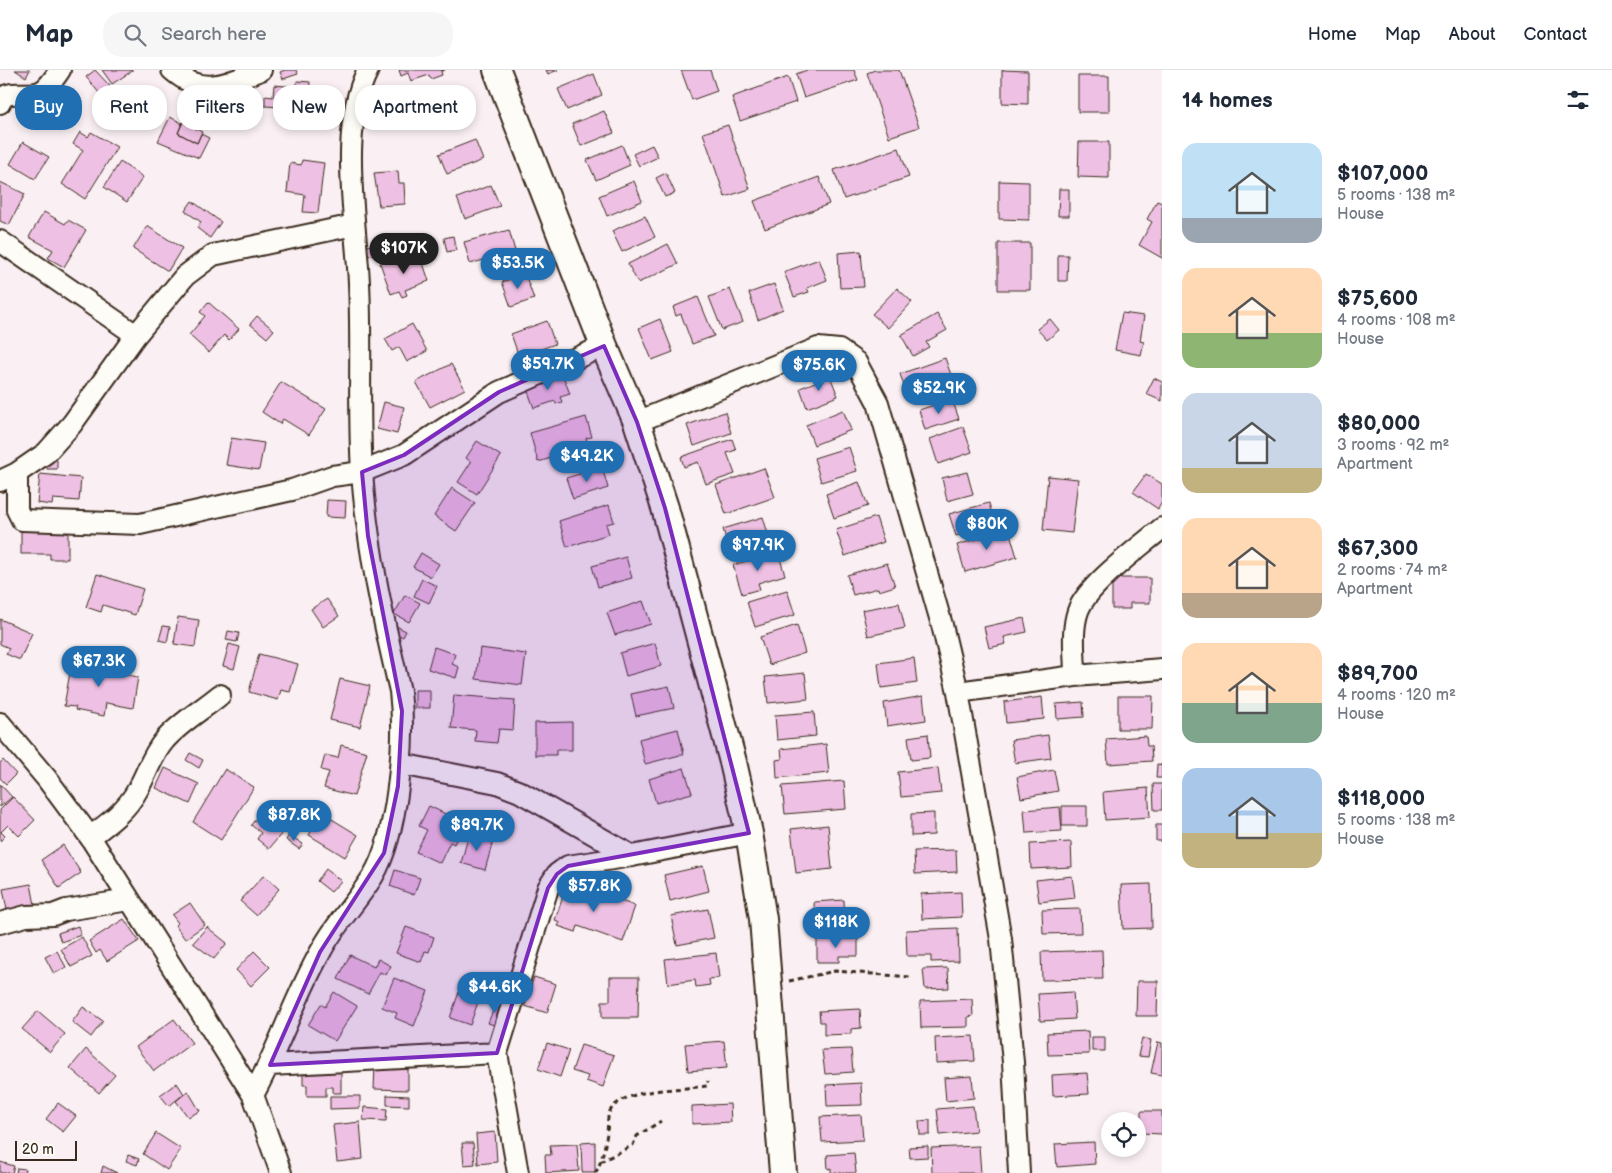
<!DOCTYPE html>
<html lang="en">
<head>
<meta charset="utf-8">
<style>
	:root { --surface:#fff; --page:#f6f6f7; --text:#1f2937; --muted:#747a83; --line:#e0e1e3; --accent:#1f6fb2 }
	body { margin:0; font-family:"Balsamiq Sans",sans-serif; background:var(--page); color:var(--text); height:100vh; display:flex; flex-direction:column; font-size:19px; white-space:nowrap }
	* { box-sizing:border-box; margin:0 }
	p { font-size:16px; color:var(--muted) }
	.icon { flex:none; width:28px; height:28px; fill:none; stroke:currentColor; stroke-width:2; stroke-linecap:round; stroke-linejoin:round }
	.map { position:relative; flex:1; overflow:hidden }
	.sheet { display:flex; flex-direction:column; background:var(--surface); width:450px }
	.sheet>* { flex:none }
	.hud { position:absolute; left:15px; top:15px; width:475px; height:45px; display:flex; gap:10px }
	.fabs { position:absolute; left:1101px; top:1042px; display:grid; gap:10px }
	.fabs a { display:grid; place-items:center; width:45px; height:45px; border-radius:50%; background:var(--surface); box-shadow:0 2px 8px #0003; font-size:25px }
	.scale { position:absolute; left:15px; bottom:12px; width:62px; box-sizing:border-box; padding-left:5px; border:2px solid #3b2a1e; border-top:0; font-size:14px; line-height:18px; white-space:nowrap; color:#3b2a1e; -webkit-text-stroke:4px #fdfcf7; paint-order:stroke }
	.price { position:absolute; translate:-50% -42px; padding:0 11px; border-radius:18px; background:var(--accent); color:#fff; font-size:16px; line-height:32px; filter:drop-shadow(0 1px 2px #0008) }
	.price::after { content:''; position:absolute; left:50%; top:30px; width:15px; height:11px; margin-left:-8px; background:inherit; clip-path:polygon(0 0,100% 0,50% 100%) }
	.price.on { background:#222; color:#fff }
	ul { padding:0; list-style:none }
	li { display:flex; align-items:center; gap:15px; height:125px; padding:0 20px }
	li span { display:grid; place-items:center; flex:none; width:140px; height:100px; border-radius:15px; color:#555 }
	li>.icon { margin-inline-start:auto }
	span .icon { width:60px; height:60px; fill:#fffc; stroke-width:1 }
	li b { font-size:21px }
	h2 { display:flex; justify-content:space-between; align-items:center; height:60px; padding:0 20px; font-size:21px }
	.pill { padding:0 18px; border-radius:20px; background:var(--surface); box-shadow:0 2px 8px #0003; font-size:18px; line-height:45px }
	.pill.on { background:var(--accent); color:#fff }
	header { display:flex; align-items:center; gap:30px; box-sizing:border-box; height:70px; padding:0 25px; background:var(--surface); border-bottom:1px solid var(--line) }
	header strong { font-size:24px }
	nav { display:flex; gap:28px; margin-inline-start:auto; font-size:18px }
	.search { width:350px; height:45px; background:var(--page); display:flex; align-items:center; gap:12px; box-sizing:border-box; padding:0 18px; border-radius:20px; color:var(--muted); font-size:19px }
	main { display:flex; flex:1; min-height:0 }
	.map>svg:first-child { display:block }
	.building { fill:#eec0e3; stroke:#3b2a1e }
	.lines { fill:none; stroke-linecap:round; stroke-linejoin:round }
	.minor-casing { stroke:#3b2a1e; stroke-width:24 }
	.tertiary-casing { stroke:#3b2a1e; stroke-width:30 }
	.path { stroke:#3b2a1e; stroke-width:3; stroke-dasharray:5 4; stroke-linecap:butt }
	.minor { stroke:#fdfcf7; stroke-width:20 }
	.tertiary { stroke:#fdfcf7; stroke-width:26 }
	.marked { fill:#7b2cbf; fill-opacity:0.2; stroke:#7b2cbf; stroke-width:4; stroke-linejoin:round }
</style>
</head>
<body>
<header>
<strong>Map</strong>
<div class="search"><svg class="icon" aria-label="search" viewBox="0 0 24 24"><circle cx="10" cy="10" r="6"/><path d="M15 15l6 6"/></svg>Search here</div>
<nav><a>Home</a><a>Map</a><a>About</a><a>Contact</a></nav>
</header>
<main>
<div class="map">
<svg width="1162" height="1103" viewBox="0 0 1162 1103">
	<rect width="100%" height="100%" fill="#faf0f3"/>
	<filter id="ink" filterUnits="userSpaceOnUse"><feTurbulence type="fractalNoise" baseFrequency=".02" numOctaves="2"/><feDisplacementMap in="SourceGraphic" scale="10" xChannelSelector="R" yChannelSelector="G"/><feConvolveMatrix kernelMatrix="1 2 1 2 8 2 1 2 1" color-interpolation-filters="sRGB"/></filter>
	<g filter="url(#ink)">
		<path class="building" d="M15,0H30L26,7Z
			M95,0L110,16L100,24L86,7Z
			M102,0H132V1L112,14Z
			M285,0H296L298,4L283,9L280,2Z
			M399,0H445L441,1L442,5L431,9L429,5L411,11L408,3L401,6Z
			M546,0H558L548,4Z
			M681,0H710L717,21L692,30Z
			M807,0H854L858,10L804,28L796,4Z
			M875,0H899L919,57L889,67L867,3Z
			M1002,0L1028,1V34L1002,33Z
			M594,4L602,25L567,40L558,19Z
			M1078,6H1109V42H1078Z
			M788,7L796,32L740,51L732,27Z
			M297,11L310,12L308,42L294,41V38L265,36V26L273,27L274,15L297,17Z
			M454,24L462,46L427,58L419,37Z
			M604,41L614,63L581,76L572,54Z
			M170,47L182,53L178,63L197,73L201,64L209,68L199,88L158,71Z
			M183,52L202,62L197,73L178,63Z
			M728,55L750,119L725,127L703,63Z
			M80,62L88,67L91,62L117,77L85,129L62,114L83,80L73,74Z
			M475,70L483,90L447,104L439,84Z
			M23,72L49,87L35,109L10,94Z
			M1079,72H1109V108L1078,107Z
			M622,75L630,95L596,110L587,90Z
			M652,75L658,87L639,96L633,84Z
			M899,78L909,107L844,129L834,100Z
			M302,90L324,93L318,143L303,142L305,125L287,122L290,93L301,95Z
			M120,92L143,107L127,132L104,117Z
			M398,101L399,113H404L405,134L379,136L374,103Z
			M666,103L675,123L665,127L656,108Z
			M819,107L829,134L765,159L754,131Z
			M634,111L642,131L607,146L599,126Z
			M999,111L1029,112V150L999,149Z
			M0,112L25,124L9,155L0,151Z
			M491,115L500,136L465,149L457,128Z
			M1059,119H1069V146H1058Z
			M192,131L221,152L210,168L197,158L201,152L185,141Z
			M1157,131L1162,133V188L1139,175L1152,152L1147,149Z
			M44,142L65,154L68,150L86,160L64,197L48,188L53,180L29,167Z
			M645,146L655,167L622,182L612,161Z
			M147,156L182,178L168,201L133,179Z
			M509,160L515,181L470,194L464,172Z
			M453,166L456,180L447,182L444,168Z
			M998,173H1030V220H998Z
			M374,174L378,183L369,186L365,177Z
			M668,174L678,194L638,213L628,194Z
			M861,181L864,217L840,218L838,183Z
			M1058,185H1068L1067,211H1058Z
			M398,187L400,195L421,187L429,211L405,220L407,225L402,227L399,221L391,224L380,193Z
			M819,189L827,210L807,218L809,222L794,227L784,202Z
			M525,204L534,229L511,237L502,212Z
			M774,214L783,239L758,250L749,223Z
			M897,218L912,232L888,258L872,244Z
			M730,219L743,252L722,260L709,227Z
			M698,227L714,266L692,274L681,244L676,246L673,237Z
			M208,232L239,259L229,270L224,265L209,283L189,265L205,246L200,242Z
			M1122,243L1144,246L1140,271L1144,272L1141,285L1115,280Z
			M937,244L947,260L926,272L929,277L913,286L901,265Z
			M257,246L274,260L267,268L250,254Z
			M660,249L673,282L652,290L639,258Z
			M1050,249L1059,260L1047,270L1037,259Z
			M547,251L555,274L541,279L542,283L536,285L535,281L519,287L511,264Z
			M412,254L427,281L407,292L399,277L392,281L385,269Z
			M945,288L951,305L936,310L938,316L908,327L900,304Z
			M451,294L465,319L430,337L416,312Z
			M562,303L570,324L560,327L562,332L556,334L555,331L534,338L526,316Z
			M830,306L838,326L807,338L800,318Z
			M1154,308L1162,312V331L1146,324Z
			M281,312L326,339L309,365L283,349L280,354L262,342Z
			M952,329L959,349L925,360L919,340Z
			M384,332L404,337L397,364L377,359Z
			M843,340L851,360L814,375L806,355Z
			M725,342L731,363L694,376L687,355Z
			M586,347L592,367L586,368L589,377L538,392L530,363Z
			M963,357L972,382L938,394L930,369Z
			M231,368L264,373L259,400L226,395Z
			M732,369L736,380L727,383L735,404L706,414L698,392L684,397L681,387Z
			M477,371L501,386L477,424L458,412L471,392L466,388Z
			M849,377L857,401L821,412L814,388Z
			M47,390H57V399H47Z
			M602,397L608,418L573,429L566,408Z
			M764,398L775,427L726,444L716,415Z
			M967,402L973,424L947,431L942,408Z
			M40,404L81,408L79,431L53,429L52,435L37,433Z
			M1146,404L1162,414V432L1158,439L1133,422Z
			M1048,406L1078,409L1072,463L1043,460Z
			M859,412L868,436L834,448L826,424Z
			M452,418L475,433L456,461L434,446Z
			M327,430L346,431L345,448L326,447Z
			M989,433L995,455L956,466L949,444Z
			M609,435L614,452L606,454L609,464L567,477L559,451Z
			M763,447L771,474L731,486L723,459Z
			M876,447L884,472L845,486L836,460Z
			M21,458H68V489H50V484H21Z
			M1009,460L1017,487L965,502L957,475Z
			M778,482L785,505L758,513L760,519L742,524L733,495Z
			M421,483L439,494L431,507L413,497Z
			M626,487L632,508L598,517L592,496Z
			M887,493L895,516L879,521L878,518L853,525L847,505Z
			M97,504L143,519L135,545L103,535L101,542L86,537Z
			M1112,508H1150V533H1130V539H1112Z
			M422,509L437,516L429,533L414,526Z
			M787,520L795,545L755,557L747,532Z
			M405,525L420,533L409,552L394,544Z
			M327,529L339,546L323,557L311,539Z
			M643,531L651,554L615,565L607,543Z
			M899,533L905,558L868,566L862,540Z
			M178,547L199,550L195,577L174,574Z
			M1024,548L1027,562L1004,567L1006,574L989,578L984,557Z
			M0,549L32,563L20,590L6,584L9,578L0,574Z
			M392,554L406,561L403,567L389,560Z
			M797,555L805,583L769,595L760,567Z
			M163,556L170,557L167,572L159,570Z
			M228,561L239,563L237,572L226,570Z
			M655,573L661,596L626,606L620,583Z
			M229,574L240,577L234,599L223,596Z
			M434,577L455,584L452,594L459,597L456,608L428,599Z
			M480,578L526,584L522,615L476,609Z
			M259,584L298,594L290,622L281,620L278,630L249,622Z
			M914,588L917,613L881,618L878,593Z
			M72,591L118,599L117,603L138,607L133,638L106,633L104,646L75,640L76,637L64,636Z
			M805,603L808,629L768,633L765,607Z
			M340,609L370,616L360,657L330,650Z
			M669,616L674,638L636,646L631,624Z
			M415,620H430V638H415Z
			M454,625L515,630L513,660L499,659L497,673L475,671L476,660L451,658Z
			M923,626L926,650L887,656L884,633Z
			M1118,626H1153L1152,659H1118Z
			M1042,627L1044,649L1006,653L1004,632Z
			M1083,632L1084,647L1057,649L1056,634Z
			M814,642L816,666L777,670L775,645Z
			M572,652V680H556V685H535V653Z
			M678,659L684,684L645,694L639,669Z
			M928,664L930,688L911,690L908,667Z
			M1048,665L1051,688L1015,693L1011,670Z
			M1146,666L1147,676H1151L1152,691L1108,694L1106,669Z
			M826,674L829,703L777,708L776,690L782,689L781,679Z
			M341,675L367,682L354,726L324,718L329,702L321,700L325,685L338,688Z
			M190,683L203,690L199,698L186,690Z
			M3,690L16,704L6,714L0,708V693Z
			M1157,694L1162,695V708H1156Z
			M165,698L199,714L190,734L156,718Z
			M684,698L692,723L656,733L649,709Z
			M938,698L941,723L901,727L898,702Z
			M225,699L254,717L221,770L193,752Z
			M1054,700L1058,721L1021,728L1017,707Z
			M844,711L846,739L785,744L782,716Z
			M0,714L12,727L0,737Z
			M1153,714H1162V740H1154Z
			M1148,718L1150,747L1105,750L1103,722Z
			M13,727L35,750L19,766L8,755L1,762L5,766L0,771V740Z
			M429,736L460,751L456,760L460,762L454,774L450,772L440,793L416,782L427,760L419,756Z
			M1062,736H1087V756H1062Z
			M1060,737L1062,761L1026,763L1024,740Z
			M263,739L286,758L269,779L257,769L261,763L251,755Z
			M322,743L358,765L345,787L309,765Z
			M934,743V765L911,766V744Z
			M828,755L832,799L796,803L791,759Z
			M1156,755H1162V771H1156Z
			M469,764L493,771L485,800L461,793Z
			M289,765L303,774L299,779L286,770Z
			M1071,772L1072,797L1031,799L1030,774Z
			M63,775L81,803L59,818L41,790Z
			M956,780L957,802L915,804L914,781Z
			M703,796L709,821L670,831L664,805Z
			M326,799L341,811L331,822L317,811Z
			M395,800L420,808L414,825L390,816Z
			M264,805L279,819L256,845L240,831Z
			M1072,806L1075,828L1039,832L1036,810Z
			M568,812L635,836L623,872L578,856L576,862L558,856L560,852L555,850Z
			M31,814L35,835L7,840L3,819Z
			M1151,814L1152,858L1123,859L1121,815Z
			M961,822L962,847L922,849L921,824Z
			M844,830L845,856L815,858L814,832Z
			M190,833L205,855L185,869L175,855L178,853L172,845Z
			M708,839L714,868L677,875L671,846Z
			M1080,839L1081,863L1043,864L1042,840Z
			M124,849L139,871L107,891L100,880L96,883L89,871Z
			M78,856L81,865L61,872L58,863Z
			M207,857L227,873L214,889L193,873Z
			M406,857L434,867L429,882L425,881L421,892L396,883Z
			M958,858L959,891L931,892V886H907L906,860Z
			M82,867L92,886L71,897L61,879Z
			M817,869H858V886H839V892H817Z
			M1102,880L1103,909L1042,910L1041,882Z
			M57,881L66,897L54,904L45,887Z
			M254,881L270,897L251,916L236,900Z
			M716,883L719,908L709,909L710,915L696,917L695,910L668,914L665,889Z
			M350,885L374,897L378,889L391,896L386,905L380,902L368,924L338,909Z
			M948,898L949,918L925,919L923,899Z
			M534,907L556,914L547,943L525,936Z
			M610,907H639L638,948H602V931H610Z
			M394,908L428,921L414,956L395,948L397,943L382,937Z
			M1137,911H1158L1157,946H1136Z
			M334,922L357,936L335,971L308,955L321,934L325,937Z
			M459,922L479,929L470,955L450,948Z
			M1073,922L1075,949L1040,951L1038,924Z
			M972,929L973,946L968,947V957L921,958L920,931Z
			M496,933L502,935L494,955L488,953Z
			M83,937L103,951L91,967L72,952Z
			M860,939L861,958L851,959V964L824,965V952H820L819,941Z
			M38,941L65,964L50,982L22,959Z
			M174,949L192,973L154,1001L136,977Z
			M1088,961L1089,984L1048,985L1047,963Z
			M973,966L975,991L936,993L935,968Z
			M1092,967H1105V981H1092Z
			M1142,968L1151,970L1148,987L1138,986Z
			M724,971L727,998L688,1001L685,974Z
			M1158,972L1162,973V1005L1151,1003Z
			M547,973L569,980L560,1007L538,999Z
			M581,975L614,985L603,1017L586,1011L588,1006L572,1001Z
			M86,979L115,1005L99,1023L70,998Z
			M851,979L853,1002L825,1004L822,980Z
			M375,996L408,997V1020L374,1019Z
			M303,1000H341V1023H333V1017H326V1026H307V1015H303Z
			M1087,1003L1089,1024L1053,1026L1052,1005Z
			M972,1006L974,1028L946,1031L944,1008Z
			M177,1013L184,1024L169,1036L160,1025Z
			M861,1013L862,1035L827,1036L826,1015Z
			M188,1021L200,1041L188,1047L176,1031Z
			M387,1025L409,1026V1036L387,1035Z
			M330,1026H360V1038L330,1039Z
			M58,1033L76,1046L63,1062L46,1049Z
			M730,1034L731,1052L692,1054V1036Z
			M973,1036L976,1061L940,1065L937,1039Z
			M364,1037L387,1039L386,1051L363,1050Z
			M1141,1041H1162V1064L1141,1063Z
			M861,1045L863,1070L822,1072L820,1047Z
			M930,1050V1065H920L919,1051Z
			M360,1052L363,1089L337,1092L333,1055Z
			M495,1062L497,1092L478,1094L476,1064Z
			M156,1063L181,1079L167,1100L143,1084Z
			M595,1072V1102H582L581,1073Z
			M1094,1072L1095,1094L1057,1097L1055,1074Z
			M462,1073H473L475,1094L464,1095Z
			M577,1074L579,1101L546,1103L545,1085H551L550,1075Z
			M928,1076V1087L910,1088L909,1077Z
			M979,1076L981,1103H932L931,1078Z
			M854,1083L856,1103H831V1098L828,1099L827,1085Z
			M128,1085L139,1089L137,1095L126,1091Z
			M0,1092L14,1096L12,1103H0Z
			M103,1096L117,1103H101Z
			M17,1098L25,1099L24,1103H16Z"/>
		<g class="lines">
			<g class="minor-casing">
				<path id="minor" d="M172,0C204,28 227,13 261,0
					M0,33C6,16 28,29 42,21C49,17 55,7 60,0
					M0,171L136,265
					M637,352L818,278L839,280L856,292L878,333L942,555L958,622L1001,869L1013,992L1019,1103
					M17,403V440L22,450L140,454L292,420L332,406L362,402L404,385L499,322L604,276
					M0,411L17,403L46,383L72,354L136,265L185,206L213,185L354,155
					M1075,606C1075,585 1071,561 1078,541C1087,515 1140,477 1162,458
					M958,622L1075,606L1162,599
					M0,653L47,709L90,767L253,1025L281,1103
					M401,694L497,713L520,722L632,786L749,763
					M90,767C109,753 127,740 138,719C147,703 152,685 164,671C179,653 202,640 220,625
					M0,853L26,846L53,845L66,840L129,830
					M270,995L497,983
					M253,1025C279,978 295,927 321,881C335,854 357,832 373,806C398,764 406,670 400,621C383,549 367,476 362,402C358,339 362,276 359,213C356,149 338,58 368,0
					M518,1103L497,983L548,818L557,804L568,796L632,786"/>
			</g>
			<g class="tertiary-casing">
				<path id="tertiary" d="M497,0L604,276L637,352L665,438L733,692L749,763L763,849L783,1103"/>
			</g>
			<path class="path" d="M789,911L835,901L910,907
				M600,1092L633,1075L637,1066L661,1051
				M595,1103C601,1096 606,1072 607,1062C608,1056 607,1049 609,1043C621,1017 681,1020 707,1016L708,1011"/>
			<use href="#minor" class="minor"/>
			<use href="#tertiary" class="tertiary"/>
		</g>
	</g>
	<path class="marked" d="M604,276L637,352L665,438L749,763L568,796L557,804L548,818L497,983L270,995L320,882L384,783L398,716L402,641L368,466L362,402L404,385L499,322Z"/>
</svg>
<div class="fabs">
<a><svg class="icon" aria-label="locate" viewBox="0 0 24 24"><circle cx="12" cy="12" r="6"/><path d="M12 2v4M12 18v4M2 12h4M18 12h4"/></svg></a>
</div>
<div class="scale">20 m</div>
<b class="price on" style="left:404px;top:205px">$107K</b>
<b class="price" style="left:518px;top:220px">$53.5K</b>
<b class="price" style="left:548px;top:321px">$59.7K</b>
<b class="price" style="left:819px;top:322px">$75.6K</b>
<b class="price" style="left:939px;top:345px">$52.9K</b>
<b class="price" style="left:587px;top:413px">$49.2K</b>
<b class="price" style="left:987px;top:481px">$80K</b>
<b class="price" style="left:758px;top:502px">$97.9K</b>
<b class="price" style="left:99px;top:618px">$67.3K</b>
<b class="price" style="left:294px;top:772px">$87.8K</b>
<b class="price" style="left:477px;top:782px">$89.7K</b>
<b class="price" style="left:594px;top:843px">$57.8K</b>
<b class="price" style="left:836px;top:879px">$118K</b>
<b class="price" style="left:495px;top:944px">$44.6K</b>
<div class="hud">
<a class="pill on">Buy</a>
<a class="pill">Rent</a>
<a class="pill">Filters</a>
<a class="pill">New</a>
<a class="pill">Apartment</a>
</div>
</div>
<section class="sheet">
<h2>14 homes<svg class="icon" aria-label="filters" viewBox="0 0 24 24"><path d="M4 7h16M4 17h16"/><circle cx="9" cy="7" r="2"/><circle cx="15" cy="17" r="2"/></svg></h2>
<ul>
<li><span style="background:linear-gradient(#bfe0f5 75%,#9aa5b1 0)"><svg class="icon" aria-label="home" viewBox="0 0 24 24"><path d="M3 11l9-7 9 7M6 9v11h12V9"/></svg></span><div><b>$107,000</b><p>5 rooms · 138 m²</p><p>House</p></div></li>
<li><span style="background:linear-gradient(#ffd9b3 65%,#8fb573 0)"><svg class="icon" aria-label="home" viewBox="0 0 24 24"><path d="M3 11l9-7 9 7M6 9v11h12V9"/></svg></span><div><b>$75,600</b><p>4 rooms · 108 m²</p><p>House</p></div></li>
<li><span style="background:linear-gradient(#c9d6e8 75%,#c2b280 0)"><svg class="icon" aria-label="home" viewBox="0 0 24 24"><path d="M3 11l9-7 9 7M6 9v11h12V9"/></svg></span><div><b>$80,000</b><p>3 rooms · 92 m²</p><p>Apartment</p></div></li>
<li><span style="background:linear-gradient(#ffd9b3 75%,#b9a48a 0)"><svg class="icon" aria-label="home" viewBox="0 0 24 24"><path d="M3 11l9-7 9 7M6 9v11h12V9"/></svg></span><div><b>$67,300</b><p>2 rooms · 74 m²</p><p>Apartment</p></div></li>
<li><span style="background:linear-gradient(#ffd9b3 60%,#7fa58c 0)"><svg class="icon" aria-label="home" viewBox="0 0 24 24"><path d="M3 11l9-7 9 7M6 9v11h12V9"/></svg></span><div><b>$89,700</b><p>4 rooms · 120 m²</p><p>House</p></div></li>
<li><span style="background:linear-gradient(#a9c7e8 65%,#c2b280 0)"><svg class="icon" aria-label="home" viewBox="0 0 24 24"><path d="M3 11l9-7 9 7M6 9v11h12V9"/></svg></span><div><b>$118,000</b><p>5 rooms · 138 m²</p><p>House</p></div></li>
</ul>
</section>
</main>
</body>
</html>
